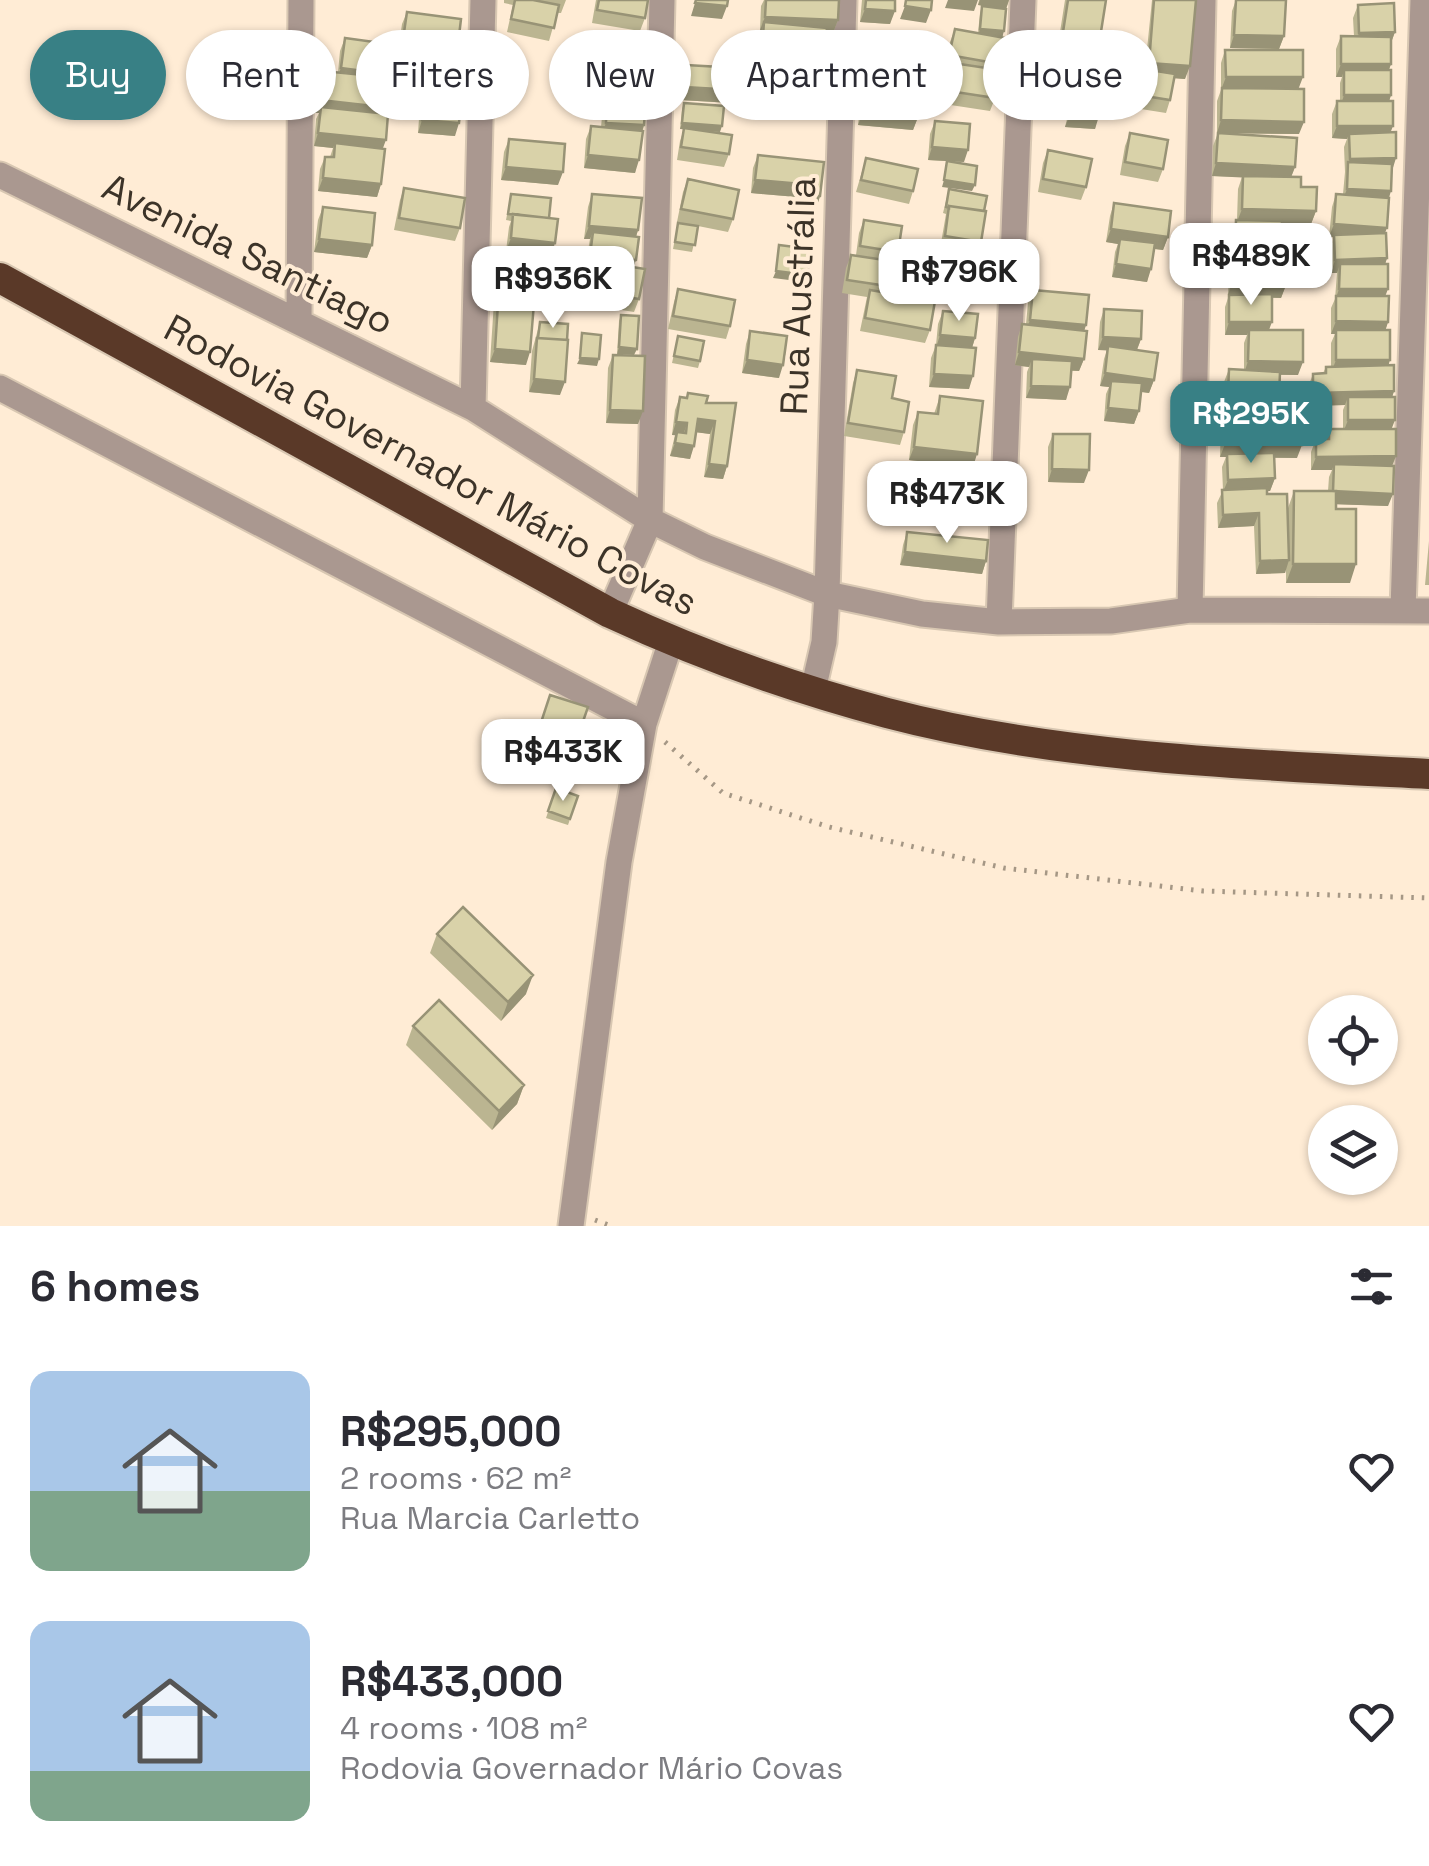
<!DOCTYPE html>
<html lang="en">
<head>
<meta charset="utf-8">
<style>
	:root { --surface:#fff; --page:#f7f7f7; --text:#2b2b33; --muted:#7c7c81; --accent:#388085 }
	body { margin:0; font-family:"Space Grotesk",sans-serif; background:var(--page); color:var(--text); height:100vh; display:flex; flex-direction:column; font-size:38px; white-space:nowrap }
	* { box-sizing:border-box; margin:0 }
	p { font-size:32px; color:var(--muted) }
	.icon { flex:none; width:55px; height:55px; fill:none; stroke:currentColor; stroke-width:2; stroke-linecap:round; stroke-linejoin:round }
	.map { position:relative; height:1226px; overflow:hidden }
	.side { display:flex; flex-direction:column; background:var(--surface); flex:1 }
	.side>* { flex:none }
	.top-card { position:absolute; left:30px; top:30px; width:1370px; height:90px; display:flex; gap:20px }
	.fabs { position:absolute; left:1308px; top:995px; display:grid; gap:20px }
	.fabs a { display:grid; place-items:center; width:90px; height:90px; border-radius:50%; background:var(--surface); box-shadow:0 2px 8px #0004; font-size:50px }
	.price { position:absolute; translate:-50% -85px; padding:0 22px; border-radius:20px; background:#fff; color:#222; font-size:32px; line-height:65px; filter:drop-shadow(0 2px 5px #0008) }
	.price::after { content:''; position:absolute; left:50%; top:60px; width:30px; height:22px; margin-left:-15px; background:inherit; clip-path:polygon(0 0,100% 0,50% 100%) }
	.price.selected { background:var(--accent); color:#fff }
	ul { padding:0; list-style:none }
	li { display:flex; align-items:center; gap:30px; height:250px; padding:0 30px }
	li span { display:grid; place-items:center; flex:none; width:280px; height:200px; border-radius:20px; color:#555 }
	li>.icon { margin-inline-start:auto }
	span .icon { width:120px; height:120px; fill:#fffc; stroke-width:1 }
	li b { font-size:42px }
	h2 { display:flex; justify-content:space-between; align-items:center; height:120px; padding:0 30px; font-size:42px }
	.pill { padding:0 35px; border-radius:45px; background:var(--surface); box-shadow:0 2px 8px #0004; font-size:35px; line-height:90px }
	.pill.selected { background:var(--accent); color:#fff }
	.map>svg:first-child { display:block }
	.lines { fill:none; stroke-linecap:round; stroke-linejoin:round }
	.minor-casing { stroke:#d8c7b2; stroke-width:29 }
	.highway-casing { stroke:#d8c7b2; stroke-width:34 }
	.path { stroke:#a59785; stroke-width:5; stroke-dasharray:2.5 8; stroke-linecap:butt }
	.minor { stroke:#aa9890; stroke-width:25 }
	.highway { stroke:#5a3928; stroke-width:30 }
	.wall { fill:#bbb591 }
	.shaded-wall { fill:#989376 }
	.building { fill:#d9d2a9; stroke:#989376; stroke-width:2.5 }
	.labels { text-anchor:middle; stroke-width:8; stroke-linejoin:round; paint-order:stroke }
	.street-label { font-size:38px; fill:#3c3328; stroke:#ffecd5 }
</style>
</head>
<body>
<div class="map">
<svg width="1429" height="1226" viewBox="0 0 1429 1226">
	<rect width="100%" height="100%" fill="#ffecd5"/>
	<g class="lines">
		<g class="minor-casing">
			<path id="minor" d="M0,175L473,408L650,520L705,547L827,594L922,614L999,622L1111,621L1190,610L1429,611
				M299,318L301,0
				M0,388L644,724
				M473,408L483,0
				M1190,610L1203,0
				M1403,610L1423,0
				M610,613L650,520L662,0
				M999,622L1023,0
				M813,690L824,642L827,594L844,0
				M571,1226L619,862L644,724L671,641"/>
		</g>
		<g class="highway-casing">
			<path id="highway" d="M0,278L610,613C698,654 793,688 887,713C1057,758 1254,765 1429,774"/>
		</g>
		<path class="path" d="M665,742L723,793L829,827L1004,868L1203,891L1429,898
			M595,1220L611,1226"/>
		<use href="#minor" class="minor"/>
		<use href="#highway" class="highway"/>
	</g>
	<path class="wall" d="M504,0H566L561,13H557L549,41L507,32L513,5L504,3Z
		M596,0H648L645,18L640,31L592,23Z
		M764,0H839L838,20L833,33H826L824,55L819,68L797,66L791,99L752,97V95L749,104L680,100L681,78L686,65L753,69L758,56L762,30H760L761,6Z
		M862,0H895L890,24L860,22Z
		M979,0H1009L1006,9L995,98L990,111L944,104L951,69L945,68L950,42L955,29L978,33L980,13L982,6L1002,8L978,5Z
		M1065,0H1106L1100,38L1095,51L1058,45Z
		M1152,0H1196L1185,79L1174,78L1170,100L1166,113L1122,106L1126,80L1131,67L1145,69Z
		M1236,0L1284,36L1279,49L1230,48L1232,11Z
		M1358,5L1395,32L1391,43V64L1389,70L1391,95L1389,101L1392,170L1385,233L1387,258L1385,264V296L1388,322L1385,330L1389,365L1394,391L1392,397V466L1388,506L1336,504L1350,583H1286V567L1285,573L1256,574L1254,526L1218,528L1217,503L1223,490L1222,467L1226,457H1220L1221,421L1225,408L1255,409L1223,408L1224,382L1229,369L1244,370V343L1247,335H1225V307L1229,295H1228L1231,233L1237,220L1238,189L1242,177L1212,176L1213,146L1218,133H1217V101L1221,90V63L1225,50L1298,89L1299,134L1220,133L1295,167L1291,177L1301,187L1316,211L1311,224L1282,223L1280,252L1278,257L1286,285L1281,298H1272L1269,330L1298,375H1280L1279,397L1275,409L1291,417L1297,458H1274L1275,478L1270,491H1267V494L1288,508L1294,491H1328L1329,477L1332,470H1311V452L1316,439H1325L1329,429H1343V410L1345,405L1308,406V387L1313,374L1323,373L1326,367H1331V343L1335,334H1331V308L1335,299L1337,273H1331L1330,248L1334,237H1329L1332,207L1336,194H1343L1345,172L1344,147L1347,139L1332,138V114L1337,101H1340V83L1342,77H1336V49L1341,36H1354L1353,18Z
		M407,12L457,53L452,66L397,59L402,24Z
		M345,38L384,77L388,114L383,148L381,184L377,197L318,191L320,169L325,157H330L333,148L314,146L316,119L319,113H315L318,84L323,71L338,72L340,51Z
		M586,49L632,66L640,89L638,95L644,125L635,173L584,168L586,139L591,126L601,127L603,107L606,98L577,93L581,62Z
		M869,49L919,90L918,117L913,130L858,125L861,98L863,90H860L864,62Z
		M1107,55L1095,129L1065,127L1072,99L1039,101L1037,72L1042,59Z
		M425,92L455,136L418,133L420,104Z
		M684,103L720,132L705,131L729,154L724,167L677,160L680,141L684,129H680L682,109Z
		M935,121L964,162L928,160L930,134Z
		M1130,133L1163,169L1158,182L1120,175L1125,146Z
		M509,139L558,185L501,180L504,152Z
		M1048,150L1086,187L1081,200L1038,192L1043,163Z
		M758,155L820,196L816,209L796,208L797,197L751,193L753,168Z
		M866,158L913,191L909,204L856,192Z
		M688,179L733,219L728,232L698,226L692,252L673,249L678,223L692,225L677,222L683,192Z
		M404,188L460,228L455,241L394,230L400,200Z
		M949,189L984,211L981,242L977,255L940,249L946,214L943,213Z
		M511,194L549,218L551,256L506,251L509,227L511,221L506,220Z
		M592,194L638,230L636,237V260L633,267L639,299L634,312L585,304L592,268H585L590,239H584L588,207Z
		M1114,203L1168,237L1163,250L1154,249L1147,282L1112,277L1115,252L1118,244L1106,242L1110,216Z
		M323,207L372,245L367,258L314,252L318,220Z
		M864,220L898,252L894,261V287L892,294L930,330L925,343L860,331L867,297L842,293L846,268L851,255H856L859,233Z
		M499,289L526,365L490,362L494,302Z
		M678,289L730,326L726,339L668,329L674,302Z
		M1033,290L1086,325L1084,330V359L1079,371H1071L1066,400L1026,398L1027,372L1029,367L1015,365L1018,337L1022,324H1026L1028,303Z
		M1104,309L1141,339L1137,350L1154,380L1149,393L1141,392L1139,411L1134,424L1104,421L1106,394L1109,387L1100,386L1104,359L1107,350H1098L1100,322Z
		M943,311L975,338L972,348L969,389L929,387L931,358L936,345L938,324Z
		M621,315L639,316L617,354L619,321Z
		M540,322L560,395L529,392L532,351Z
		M750,331L779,378L742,373L746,344Z
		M678,336L700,361L698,368L672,363Z
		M613,355L638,424L606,423L608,368Z
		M857,370L892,398L904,432L900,445L844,436L853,383Z
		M940,396L973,467L909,460L913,425L918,412L934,414Z
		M680,397L706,403H736L727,466L723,479L704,477L710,434L696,432L690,459L670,456L675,435H672L675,410Z
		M1053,434L1084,483L1048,482V447Z
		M907,532L986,561L982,574L900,565L903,545Z
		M1429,541V585H1425Z
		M550,695L588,707L564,778L527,766Z
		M556,788L578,796L568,825L546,818Z
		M437,934L526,994L501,1021L430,953Z
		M413,1026L524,1085L517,1104L492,1130L406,1045Z"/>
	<path class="shaded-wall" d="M948,0H978L974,11L945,8Z
		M980,0H1009L1006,9L978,5Z
		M695,3L727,6L722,19L691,16Z
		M905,6L931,10L926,23L900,19Z
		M865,9L895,11L890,24L860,22Z
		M765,17L838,20L833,33L764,30V22L762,30H760Z
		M980,29L1004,31L1002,38L978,36Z
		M1395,32L1390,45L1354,46L1359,33Z
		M1234,35L1284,36L1279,49L1230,48Z
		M402,46L457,53L452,66L397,59Z
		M762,49L824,55L819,68L757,62Z
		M1149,63L1190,66L1185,79L1144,76Z
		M1341,64H1391L1386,77L1344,70L1342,77H1336Z
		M341,68L386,74L381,87L336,81Z
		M865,77L921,84L916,97L865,85L863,90H860Z
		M1226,77H1303L1298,90H1221Z
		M757,84L796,86L791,99L752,97Z
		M1076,86L1072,99L1039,101L1044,88Z
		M684,87L753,91L749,104L680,100Z
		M1344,95H1391L1387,108H1340Z
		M320,100L391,108L386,121L321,107L319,113H315Z
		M863,112L918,117L913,130L858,125Z
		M1070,114L1099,116L1095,129L1065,127Z
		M422,120L459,123L455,136L418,133Z
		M1221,120L1304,122L1299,134L1217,133Z
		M606,123L644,125L640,138L601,136Z
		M682,123L722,126L720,132L680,129Z
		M1337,126H1393L1388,139L1349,134L1347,139L1332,138Z
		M318,133L386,140L381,153L335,143L333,148L314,146Z
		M932,147L968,150L964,162L928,160Z
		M588,155L639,160L635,173L584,168Z
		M1396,158L1392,171L1348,163L1350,159Z
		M1216,163L1295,167L1290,180L1212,176Z
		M506,167L563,172L558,185L501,180Z
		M323,178L381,184L377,197L318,191Z
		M755,180L801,184L797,197L751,193Z
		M944,180L975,185L972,191L942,187Z
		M1347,189L1391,191L1387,204L1342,202Z
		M800,195L820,196L816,209L796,208Z
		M1242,209L1316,211L1311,224L1237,222Z
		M1334,224L1387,228L1382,240L1329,237Z
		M589,226L638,230L634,243L593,232L590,239H584Z
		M1111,229L1168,237L1163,250L1119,244L1120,239L1118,244L1106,242Z
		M511,238L555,243L551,256L506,251Z
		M319,239L372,245L367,258L314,252Z
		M1235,251L1280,252L1276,265L1234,255L1230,264Z
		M590,255L636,260L631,273L595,261L592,268H585Z
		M1387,258L1383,271L1340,264L1337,273H1331L1335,260Z
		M1116,264L1151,269L1147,282L1112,277Z
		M776,271L807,275L805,282L773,278Z
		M1232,282L1286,285L1281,298L1228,295Z
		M1339,289H1388L1383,302L1336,298Z
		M1030,320L1086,325L1082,338L1025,333Z
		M1336,321L1388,322L1384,335L1336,330L1335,334H1331Z
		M1229,322H1272L1267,335L1249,330L1247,335H1225Z
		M940,335L975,338L971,351L936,348Z
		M1103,337L1141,339L1136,352L1098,350Z
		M619,347L637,349L634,355L617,354Z
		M495,349L530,352L526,365L490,362Z
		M1019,352L1084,359L1079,371L1032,367V359L1029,367L1015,365Z
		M580,358L599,359L597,366L577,364Z
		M747,360L783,365L779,378L742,373Z
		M1336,360H1390L1386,373H1331Z
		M1248,361L1303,362L1298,375L1244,374Z
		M1105,373L1154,380L1149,393L1110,387L1111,381L1109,387L1100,386Z
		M934,374L973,376L969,389L929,387Z
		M534,379L565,382L560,395L529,392Z
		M1031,386L1070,387L1066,400L1026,398Z
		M1394,391L1390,404L1348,397L1345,405L1308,406L1313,393Z
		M1228,395L1279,397L1275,410L1223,408Z
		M1108,408L1139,411L1134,424L1104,421Z
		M610,410L643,411L638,424L606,423Z
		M698,419L715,421L710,434L694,432Z
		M1348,420H1395L1390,433H1343Z
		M676,422L687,423L683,436L672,435Z
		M675,443L694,446L690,459L670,456Z
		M1225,444L1302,445L1297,458L1227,457V454L1226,457H1220Z
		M914,447L977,454L973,467L909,460Z
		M1396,456L1391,469L1334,464L1332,470H1311L1316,457Z
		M709,464L727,466L723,479L704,477Z
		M1052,469L1089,470L1084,483L1048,482Z
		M1275,478L1270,491L1223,492L1228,480Z
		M1333,491L1393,494L1388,506L1328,504Z
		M1259,513L1254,526L1218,528L1223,515Z
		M905,552L986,561L982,574L900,565Z
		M1289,560L1285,573L1256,574L1260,561Z
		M1293,564H1356L1350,583H1286Z
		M533,975L526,994L501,1021L508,1002Z
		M524,1085L517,1104L492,1130L499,1111Z"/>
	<path class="building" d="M515,0H533L559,5L554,28L511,19Z
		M599,0H648L645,18L597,10Z
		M696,0H728L727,6L695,3Z
		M766,0H839L838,20L765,17Z
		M866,0H895V11L865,9Z
		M906,0H932L931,10L905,6Z
		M1068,0H1106L1100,38L1063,32Z
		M1154,0H1196L1190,66L1149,63Z
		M1236,0H1286L1284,36L1234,35Z
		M1394,3L1395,32L1359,33L1358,5Z
		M982,6L1006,9L1004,31L980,29Z
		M407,12L461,19L457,53L402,46Z
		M764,22L827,28L824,55L762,49Z
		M955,29L1005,38L1000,64L949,55Z
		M1341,36L1391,37V64H1341Z
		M345,38L389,44L386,74L341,68Z
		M586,49L633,57L632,66L643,67L640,89L581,80Z
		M869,49L925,56L921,84L865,77Z
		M1225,50H1303V77H1226Z
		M758,54L797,55L796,86L757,84Z
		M1107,55L1109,86L1099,116L1070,114L1076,86L1044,88L1042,59Z
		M953,63L1000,70L995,98L949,91Z
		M686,65L755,69L753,91L684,87Z
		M1131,67L1175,74L1170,100L1126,93Z
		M1344,70H1391V95H1344Z
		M323,71L394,78L391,108L320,100Z
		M865,85L920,90L918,117L863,112Z
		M1222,88L1304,89V122L1221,120Z
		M425,92L462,95L459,123L422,120Z
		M607,94L646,96L644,125L606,123Z
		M1337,101H1393V126H1337Z
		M684,103L724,106L722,126L682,123Z
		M321,107L388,114L386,140L318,133Z
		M935,121L970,124L968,150L932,147Z
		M591,126L643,131L639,160L588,155Z
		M684,128L732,135L729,154L681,147Z
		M1396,132V158L1350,159L1349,134Z
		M1130,133L1168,140L1163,169L1125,162Z
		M1218,133L1297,138L1295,167L1216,163Z
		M509,139L565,144L563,172L506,167Z
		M335,143L385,149L381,184L323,178L325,157H334Z
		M1048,150L1092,159L1086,187L1043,179Z
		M758,155L824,162L820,196L800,195L801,184L755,180Z
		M866,158L918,169L913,191L861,180Z
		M947,161L977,166L975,185L944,180Z
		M1348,162L1392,164L1391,191L1347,189Z
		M1243,176L1301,177V187H1317L1316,211L1242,209Z
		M688,179L739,190L733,219L681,209Z
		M404,188L465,198L460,228L399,218Z
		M949,189L987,196L984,211L949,206V208L946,207Z
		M511,194L551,198L549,218L508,214Z
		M592,194L642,198L638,230L589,226Z
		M1336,194L1389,198L1387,228L1334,224Z
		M1114,203L1171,211L1168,237L1111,229Z
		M949,206L986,211L981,242L945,236Z
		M323,207L375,213L372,245L319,239Z
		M513,214L558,219L555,243L511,238Z
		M864,220L902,226L898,252L860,246Z
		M1236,220L1282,221L1280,252L1235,251Z
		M678,223L698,226L695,245L675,242Z
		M593,232L639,237L636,260L590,255Z
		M1386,233L1387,258L1335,260L1334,235Z
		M1120,239L1155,243L1151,269L1116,264Z
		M779,245L811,249L807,275L776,271Z
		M851,255L898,262L894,287L847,280Z
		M1234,255L1288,258L1286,285L1232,282Z
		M595,261L645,269L639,299L590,291Z
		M1340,264H1388V289H1339Z
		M499,289L535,291L530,352L495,349Z
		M678,289L735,300L730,326L673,316Z
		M870,290L935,301L930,330L865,318Z
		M1033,290L1089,295L1086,325L1030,320Z
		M1272,294V322H1229V295Z
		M1336,296H1389L1388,322L1336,321Z
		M1104,309L1142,311L1141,339L1103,337Z
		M943,311L978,314L975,338L940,335Z
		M621,315L639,316L637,349L619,347Z
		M540,322L568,324L567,340L538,338Z
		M1022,324L1087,331L1084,359L1019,352Z
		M1249,330H1303V362L1248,361Z
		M1336,330H1390V360H1336Z
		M750,331L787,336L783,365L747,360Z
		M582,333L601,335L599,359L580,358Z
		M678,336L704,341L700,361L674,356Z
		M537,338L568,340L565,382L534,379Z
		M936,345L976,348L973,376L934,374Z
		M1108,346L1158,353L1154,380L1105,373Z
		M613,355L645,356L643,411L610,410Z
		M1032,359L1072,361L1070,387L1031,386Z
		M1394,365V391L1313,393V374L1326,373V367Z
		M1229,369L1280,372L1279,397L1228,395Z
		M857,370L896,376L892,398L909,402L904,432L848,423Z
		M1111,381L1142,383L1139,411L1108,408Z
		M688,393L708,396L706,403H736L727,466L709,464L715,421L698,419L694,446L675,443L677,432L686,433L687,423L676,422L680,397L687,398Z
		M940,396L983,401L977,454L914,447L918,412L938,414Z
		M1348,397H1395V420H1348Z
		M1225,408L1292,410L1291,417H1303L1302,445L1225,444Z
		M1329,429H1396V456L1316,457V439H1329Z
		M1053,434H1090L1089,470L1052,469Z
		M1274,453L1275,478L1228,480L1227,454Z
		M1334,464L1394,466L1393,494L1333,491Z
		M1267,488V494H1287L1289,560L1260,561L1259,513L1223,515L1222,490Z
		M1294,491H1336V509H1356V564H1293Z
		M907,532L988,540L986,561L905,552Z
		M550,695L588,707L568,765L531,753Z
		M556,788L578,796L570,819L548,811Z
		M463,907L533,975L508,1002L437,934Z
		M439,1000L524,1085L499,1111L413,1026Z"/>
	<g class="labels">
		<g class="street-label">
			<text transform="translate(248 254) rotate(26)" y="13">Avenida Santiago</text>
			<text transform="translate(798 296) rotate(-88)" y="13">Rua Austrália</text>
			<text transform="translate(431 465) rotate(28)" y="13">Rodovia Governador Mário Covas</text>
		</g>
	</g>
</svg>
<div class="fabs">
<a><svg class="icon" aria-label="locate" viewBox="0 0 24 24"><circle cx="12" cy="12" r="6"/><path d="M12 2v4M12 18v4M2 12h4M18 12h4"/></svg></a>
<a><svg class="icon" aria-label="layers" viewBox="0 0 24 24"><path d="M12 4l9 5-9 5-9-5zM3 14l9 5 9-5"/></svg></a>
</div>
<b class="price" style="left:1251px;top:308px">R$489K</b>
<b class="price" style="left:959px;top:324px">R$796K</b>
<b class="price" style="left:553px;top:331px">R$936K</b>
<b class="price selected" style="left:1251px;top:466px">R$295K</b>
<b class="price" style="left:947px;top:546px">R$473K</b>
<b class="price" style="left:563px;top:804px">R$433K</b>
<div class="top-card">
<a class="pill selected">Buy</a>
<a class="pill">Rent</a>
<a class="pill">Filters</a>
<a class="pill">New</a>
<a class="pill">Apartment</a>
<a class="pill">House</a>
</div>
</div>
<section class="side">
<h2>6 homes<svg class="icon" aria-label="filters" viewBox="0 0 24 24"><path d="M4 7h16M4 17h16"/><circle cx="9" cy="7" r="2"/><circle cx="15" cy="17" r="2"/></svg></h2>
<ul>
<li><span style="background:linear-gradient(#a9c7e8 60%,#7fa58c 0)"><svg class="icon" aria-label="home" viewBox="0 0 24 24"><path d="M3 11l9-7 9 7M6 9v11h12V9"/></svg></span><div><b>R$295,000</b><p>2 rooms · 62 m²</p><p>Rua Marcia Carletto</p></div><svg class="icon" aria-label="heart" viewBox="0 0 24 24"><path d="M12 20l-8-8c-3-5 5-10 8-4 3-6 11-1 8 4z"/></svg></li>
<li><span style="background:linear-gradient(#a9c7e8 75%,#7fa58c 0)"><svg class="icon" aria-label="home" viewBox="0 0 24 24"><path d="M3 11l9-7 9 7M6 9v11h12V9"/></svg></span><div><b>R$433,000</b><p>4 rooms · 108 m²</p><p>Rodovia Governador Mário Covas</p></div><svg class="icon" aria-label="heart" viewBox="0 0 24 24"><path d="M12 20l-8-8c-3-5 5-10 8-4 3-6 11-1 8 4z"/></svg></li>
</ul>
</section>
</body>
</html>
